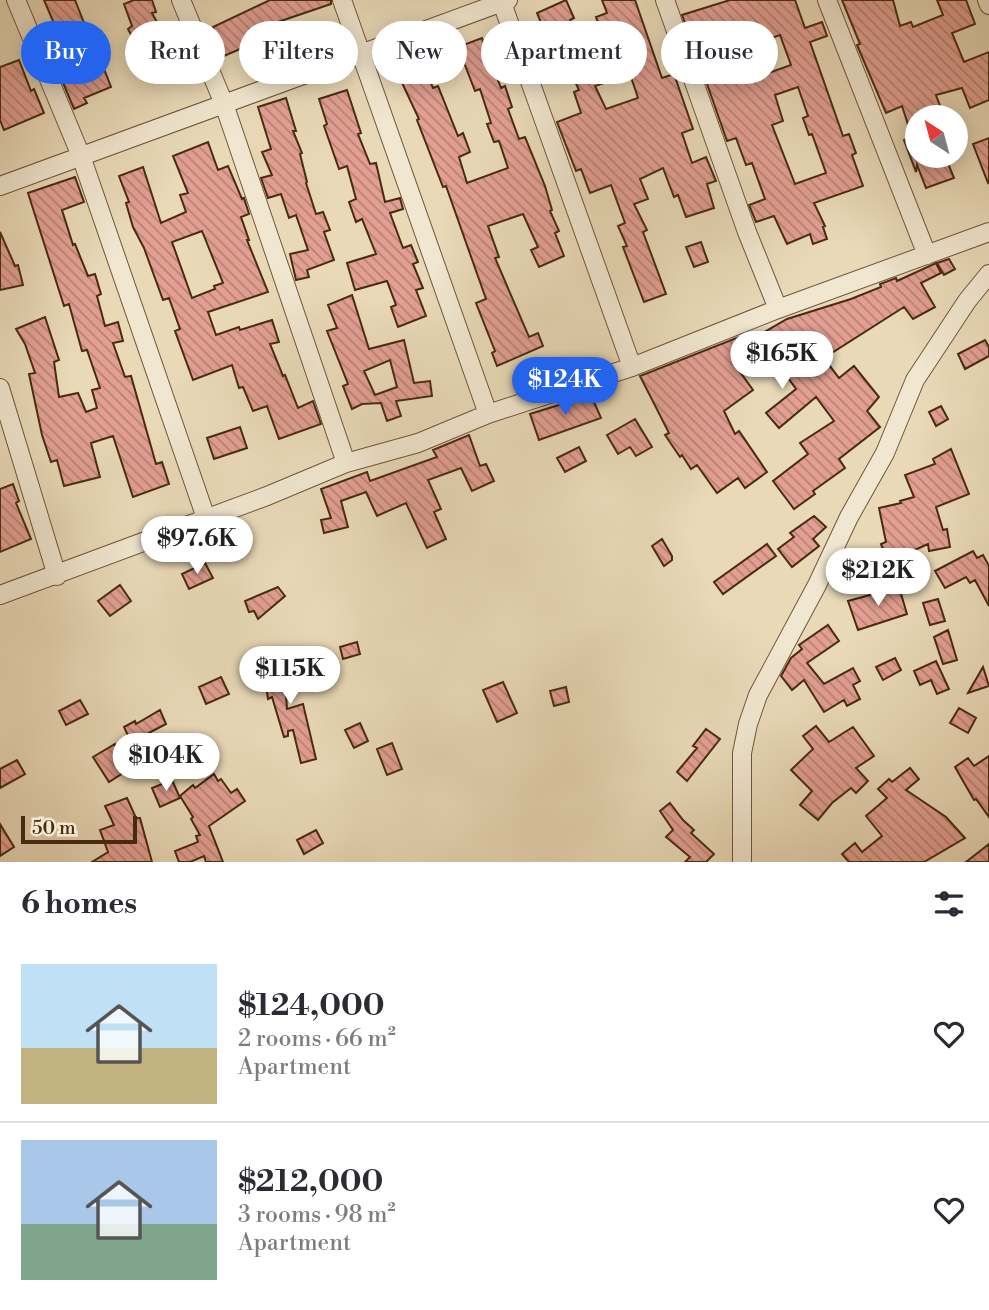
<!DOCTYPE html>
<html lang="en">
<head>
<meta charset="utf-8">
<style>
	:root { --surface:#fff; --page:#f2f2f3; --text:#2b2b33; --muted:#7c7c81; --line:#e1e1e2; --accent:#2563eb }
	body { margin:0; font-family:"Libre Bodoni",serif; background:var(--page); color:var(--text); height:100vh; display:flex; flex-direction:column; font-size:26px; white-space:nowrap }
	* { box-sizing:border-box; margin:0 }
	p { font-size:23px; color:var(--muted) }
	.icon { flex:none; width:38px; height:38px; fill:none; stroke:currentColor; stroke-width:2; stroke-linecap:round; stroke-linejoin:round }
	.map { position:relative; height:862px; overflow:hidden }
	.side { display:flex; flex-direction:column; background:var(--surface); flex:1 }
	.side>* { flex:none }
	.banner { position:absolute; left:21px; top:21px; width:948px; height:63px; display:flex; gap:14px }
	.needle { width:46px; rotate:324deg }
	.controls { position:absolute; left:905px; top:105px; display:grid; gap:14px }
	.controls a { display:grid; place-items:center; width:63px; height:63px; border-radius:50%; background:var(--surface); box-shadow:0 4px 18px #0003; font-size:35px }
	.scale { position:absolute; left:21px; bottom:18px; width:116px; box-sizing:border-box; padding-left:7px; border:4px solid #482b11; border-top:0; font-size:19px; line-height:24px; white-space:nowrap; color:#482b11; -webkit-text-stroke:5px #f1e6d0; paint-order:stroke }
	.price { position:absolute; translate:-50% -60px; padding:0 16px; border-radius:24px; background:#fff; color:#222; font-size:23px; line-height:46px; filter:drop-shadow(0 2px 4px #0008) }
	.price::after { content:''; position:absolute; left:50%; top:42px; width:21px; height:16px; margin-left:-10px; background:inherit; clip-path:polygon(0 0,100% 0,50% 100%) }
	.price.selected { background:var(--accent); color:#fff }
	ul { padding:0; list-style:none }
	li { display:flex; align-items:center; gap:21px; height:175px; padding:0 21px }
	li+li { border-top:2px solid var(--line) }
	li span { display:grid; place-items:center; flex:none; width:196px; height:140px; border-radius:0px; color:#555 }
	li>.icon { margin-inline-start:auto }
	span .icon { width:84px; height:84px; fill:#fffc; stroke-width:1 }
	li b { font-size:30px }
	h2 { display:flex; justify-content:space-between; align-items:center; height:84px; padding:0 21px; font-size:30px }
	.chip { padding:0 24px; border-radius:32px; background:var(--surface); box-shadow:0 4px 18px #0003; font-size:24px; line-height:63px }
	.chip.selected { background:var(--accent); color:#fff }
	.map>svg:first-child { display:block }
	.building { fill:url(#building-back-hatch); stroke:#482b11; stroke-width:2; fill-rule:evenodd }
	.lines { fill:none; stroke-linecap:round; stroke-linejoin:round }
	.minor-casing { stroke:#70563a; stroke-width:20 }
	.minor { stroke:#f1e6d0; stroke-width:18 }
</style>
</head>
<body>
<div class="map">
<svg width="989" height="862" viewBox="0 0 989 862">
	<defs>
		<pattern id="building-back-hatch" width="6" height="6" patternUnits="userSpaceOnUse" patternTransform="scale(1.75)"><rect width="6" height="6" fill="#e29f92"/><path d="M-1 5l2 2M0 0l6 6M5-1l2 2" fill="none" stroke="#b98276"/></pattern>
	</defs>
	<rect width="100%" height="100%" fill="#e9d9b7"/>
	<filter id="stains"><feTurbulence type="fractalNoise" baseFrequency=".00286" numOctaves="4"/><feColorMatrix values="0 0 0 0 .2 0 0 0 0 .09 0 0 0 0 .02 0 0 0 .5 -.17"/></filter>
	<radialGradient id="worn" r=".72"><stop offset=".6" stop-color="#630" stop-opacity="0"/><stop offset="1" stop-color="#630" stop-opacity=".3"/></radialGradient>
	<path class="building" d="M44,0H75L92,43L103,39L109,58L101,61L111,87L84,98L87,103L74,109L53,59L67,54Z
		M134,0H152L156,12L152,13L169,44L171,43L177,65L144,74L136,44L128,29L132,26L124,4Z
		M270,0H331V4L272,24L273,28L256,32L259,37L244,45L245,47L224,56L213,27Z
		M566,0L574,18L570,20L584,52L605,42L596,17L607,13L602,0H635L662,78L674,74L693,129L682,133L692,163L706,157L716,181L707,184L714,208L686,217L678,195L674,197L663,168L640,179L648,199L634,204L647,230L643,232L666,294L644,302L623,247L627,246L618,226L625,223L611,185L590,193L581,169L576,171L557,122L581,113L574,92L579,90L562,54L555,57L537,13ZM630,74L638,98L606,109L595,86Z
		M730,0H795L805,28L822,22L827,36L810,42L843,136L849,134L856,153L852,155L863,186L814,203L825,226L823,227L827,239L813,244L810,234L787,244L774,216L756,222L749,205L765,199L752,163L746,165L736,138L727,141L699,61L702,60L692,32L689,33L682,15ZM780,35L791,65L766,74L754,44ZM798,87L808,116L803,118L809,135L812,134L826,173L795,184L772,125L783,121L775,95Z
		M842,0H893L900,26L911,22L913,27L943,15L937,0H966L975,24L952,33L964,62L989,52V100L970,108L962,88L936,95L944,117H917V156H945L954,178L926,188L917,165L916,172L904,140L912,137L902,106L886,113L857,45L860,44Z
		M482,38L501,88L505,86L512,107L508,109L519,139L525,137L545,186L552,210L550,211L559,231L555,233L564,256L539,267L531,250L538,247L523,214L488,226L499,257L495,258L529,337L538,333L543,346L497,366L492,353L495,351L476,303L486,299L446,186L443,187L417,120L419,119L396,70L420,58L433,88L438,86L458,136L463,133L470,152L459,157L467,183L508,168L499,141L494,142L487,124L491,123L480,89L475,91L458,47Z
		M19,60L31,91L34,89L44,113L4,130L0,120V67Z
		M347,90L361,133L358,134L370,164L376,163L385,202L400,198L403,209L390,213L403,248L411,245L418,262L413,264L423,288L416,290L426,316L398,327L391,307L396,305L387,281L355,290L347,263L376,254L362,219L356,222L349,202L356,199L347,166L339,169L324,126L327,124L319,99Z
		M286,98L296,131H293L302,153L300,154L307,182L306,183L316,214L323,212L330,230L324,232L334,260L307,270L309,277L296,280L290,254L308,250L296,215L289,218L281,194L268,198L261,178L272,175L262,152L271,149L258,107Z
		M989,138V182L988,183L973,144Z
		M208,142L218,170L228,166L242,199L244,198L249,214L241,217L249,240H247L268,292L208,312L216,335L239,327L240,330L272,320L279,342L270,344L283,376L285,375L298,408L313,401L321,424L279,439L267,406L253,411L243,387L239,388L232,365L193,380L175,331L180,329L169,298L163,300L144,248L133,227L126,203L129,202L119,176L143,167L161,223L186,212L180,195L188,193L173,156ZM202,231L223,283L214,286L215,289L192,298L172,242Z
		M75,177L84,202L62,210L73,245L75,244L88,276L95,274L101,294L97,296L105,326L118,322L123,341L113,343L125,377L131,376L156,464L162,462L169,484L133,497L113,436L91,443L100,477L64,486L57,460L51,462L42,435L29,374L35,373L25,344L16,329L45,317L59,360L54,362L59,397L78,393L86,412L97,408L92,390L100,388L87,350L82,351L69,304L64,306L28,193Z
		M0,232L15,266L18,265L23,285L0,290Z
		M701,242L708,262L694,267L686,247Z
		M949,259L955,269L944,275L937,263Z
		M936,263L941,273L921,283L935,307L913,319L904,307L824,358L839,378L854,366L879,397L867,411L880,427L839,459L845,468L813,491L815,494L794,509L773,481L808,454L800,443L834,421L816,397L779,428L766,413L796,389L772,356L764,361L759,353L733,362L753,390L724,411L735,434L739,431L767,472L745,488L738,478L717,493L697,465L691,469L682,455L680,457L665,435L669,433L640,376L739,337L742,345L787,319L851,299L881,287L880,284L896,278L897,281Z
		M352,295L369,349L404,340L414,383L430,381L432,396L396,401L401,416L387,421L381,403L362,404L352,409L343,386L348,384L327,331L337,328L328,305ZM390,360L397,387L375,395L364,371Z
		M985,340L989,347V356L965,369L958,354Z
		M591,395L601,418L539,440L530,414Z
		M941,406L948,419L936,426L929,412Z
		M635,419L652,447L636,456L630,447L618,454L607,435Z
		M240,427L247,448L214,459L207,438Z
		M469,435L480,466L486,464L494,481L472,491L461,468L428,480L441,509L434,512L446,539L427,548L406,503L377,516L366,492L341,501L348,527L324,533L321,520L331,518L321,489L367,472L370,481L437,457L433,450Z
		M579,447L586,461L565,472L557,458Z
		M951,449L969,494L936,507L943,530L947,529L950,547L929,551L928,544L888,562L881,544L886,542L879,508L901,503L900,501L914,497L905,475L935,464L933,459Z
		M13,484L19,501L16,503L31,539L0,552V489Z
		M814,516L826,527L813,539L819,546L792,567L778,549L794,537L790,533Z
		M662,539L672,556V560L664,566L652,546Z
		M767,544L776,556L723,594L714,582Z
		M973,551L977,558L983,555L989,566V606L975,580L970,583L966,577L945,588L935,571Z
		M205,563L213,578L189,589L182,574Z
		M120,585L131,601L110,616L98,601Z
		M278,587L285,596L258,619L254,611L249,612L245,601Z
		M899,587L907,614L858,630L848,601Z
		M938,599L945,621L930,625L923,603Z
		M828,625L839,641L807,663L824,684L853,668L860,681L853,685L860,699L847,706L844,700L824,712L804,680L792,690L781,676L791,658L802,649L799,645Z
		M948,630L957,660L943,664L934,637Z
		M357,642L360,654L343,659L340,647Z
		M895,658L901,670L883,680L876,667Z
		M936,661L949,689L937,694L931,680L920,685L914,671Z
		M278,663V667L305,663L307,679L285,681L287,709L303,704L316,759L301,763L293,730L288,731V736L284,737L272,697L268,699L263,666Z
		M983,667L989,686L968,693Z
		M221,677L229,694L206,704L199,687Z
		M503,682L517,713L497,722L483,690Z
		M566,687L569,702L554,706L550,691Z
		M80,700L88,714L66,725L59,711Z
		M959,708L976,718L968,733L950,723Z
		M160,710L166,724L143,736L148,744L135,751L124,727L135,721L136,724Z
		M360,723L368,741L354,748L345,730Z
		M816,726L829,742L853,727L874,756L856,768L868,781L856,793L851,788L832,803L818,820L800,805L812,791L791,770L813,749L803,736Z
		M706,729L720,739L687,781L677,772L697,748L693,746Z
		M392,743L402,769L387,775L377,749Z
		M115,744L120,759L115,761L123,773L109,782L93,757Z
		M989,756V817L976,799L974,800L955,767L968,758L974,766Z
		M17,760L25,774L0,788V769Z
		M910,768L919,779L906,790L946,817L965,838L924,862H849L842,854L855,843L862,852L882,836L866,816L887,798L878,789L889,779L892,782Z
		M214,774L218,781L221,779L231,793L237,789L245,801L209,826L223,862H206L204,856L190,862H179L175,851L198,842L196,836L200,835L191,819L193,817L180,796L193,785L195,788Z
		M172,780L180,798L160,807L152,788Z
		M127,798L136,818H140L152,862H92L108,852L100,830L114,825L105,806Z
		M670,803L683,820L694,830L691,833L714,854L706,862H685L690,857L666,837L673,830L660,811Z
		M0,824L14,847L0,856Z
		M316,830L323,843L304,854L297,840Z
		M989,844V862H966Z"/>
	<g class="lines">
		<g class="minor-casing">
			<path id="minor" d="M16,0L81,156L206,518
				M181,0L224,104L346,463
				M342,0L488,414
				M501,0L632,367
				M665,0L747,232L778,309
				M827,0L927,255
				M987,0L989,5
				M0,186L508,0
				M0,388L57,576
				M0,595L267,496L346,463L418,443L488,414L632,367L778,309L989,232
				M742,862V753L748,724L758,695L817,585L849,517L885,453L915,380L967,301L989,274"/>
		</g>
		<use href="#minor" class="minor"/>
	</g>
	<rect width="100%" height="100%" filter="url(#stains)"/>
	<rect width="100%" height="100%" fill="url(#worn)"/>
</svg>
<div class="controls">
<a><svg class="needle" viewBox="-14 -14 28 28"><path d="M0-13l5 13h-10z" fill="#e53935"/><path d="M0 13l5-13h-10z" fill="#7c7c81"/></svg></a>
</div>
<div class="scale">50 m</div>
<b class="price" style="left:782px;top:391px">$165K</b>
<b class="price selected" style="left:565px;top:417px">$124K</b>
<b class="price" style="left:197px;top:576px">$97.6K</b>
<b class="price" style="left:878px;top:608px">$212K</b>
<b class="price" style="left:290px;top:706px">$115K</b>
<b class="price" style="left:166px;top:793px">$104K</b>
<div class="banner">
<a class="chip selected">Buy</a>
<a class="chip">Rent</a>
<a class="chip">Filters</a>
<a class="chip">New</a>
<a class="chip">Apartment</a>
<a class="chip">House</a>
</div>
</div>
<section class="side">
<h2>6 homes<svg class="icon" aria-label="filters" viewBox="0 0 24 24"><path d="M4 7h16M4 17h16"/><circle cx="9" cy="7" r="2"/><circle cx="15" cy="17" r="2"/></svg></h2>
<ul>
<li><span style="background:linear-gradient(#bfe0f5 60%,#c2b280 0)"><svg class="icon" aria-label="home" viewBox="0 0 24 24"><path d="M3 11l9-7 9 7M6 9v11h12V9"/></svg></span><div><b>$124,000</b><p>2 rooms · 66 m²</p><p>Apartment</p></div><svg class="icon" aria-label="heart" viewBox="0 0 24 24"><path d="M12 20l-8-8c-3-5 5-10 8-4 3-6 11-1 8 4z"/></svg></li>
<li><span style="background:linear-gradient(#a9c7e8 60%,#7fa58c 0)"><svg class="icon" aria-label="home" viewBox="0 0 24 24"><path d="M3 11l9-7 9 7M6 9v11h12V9"/></svg></span><div><b>$212,000</b><p>3 rooms · 98 m²</p><p>Apartment</p></div><svg class="icon" aria-label="heart" viewBox="0 0 24 24"><path d="M12 20l-8-8c-3-5 5-10 8-4 3-6 11-1 8 4z"/></svg></li>
</ul>
</section>
</body>
</html>
